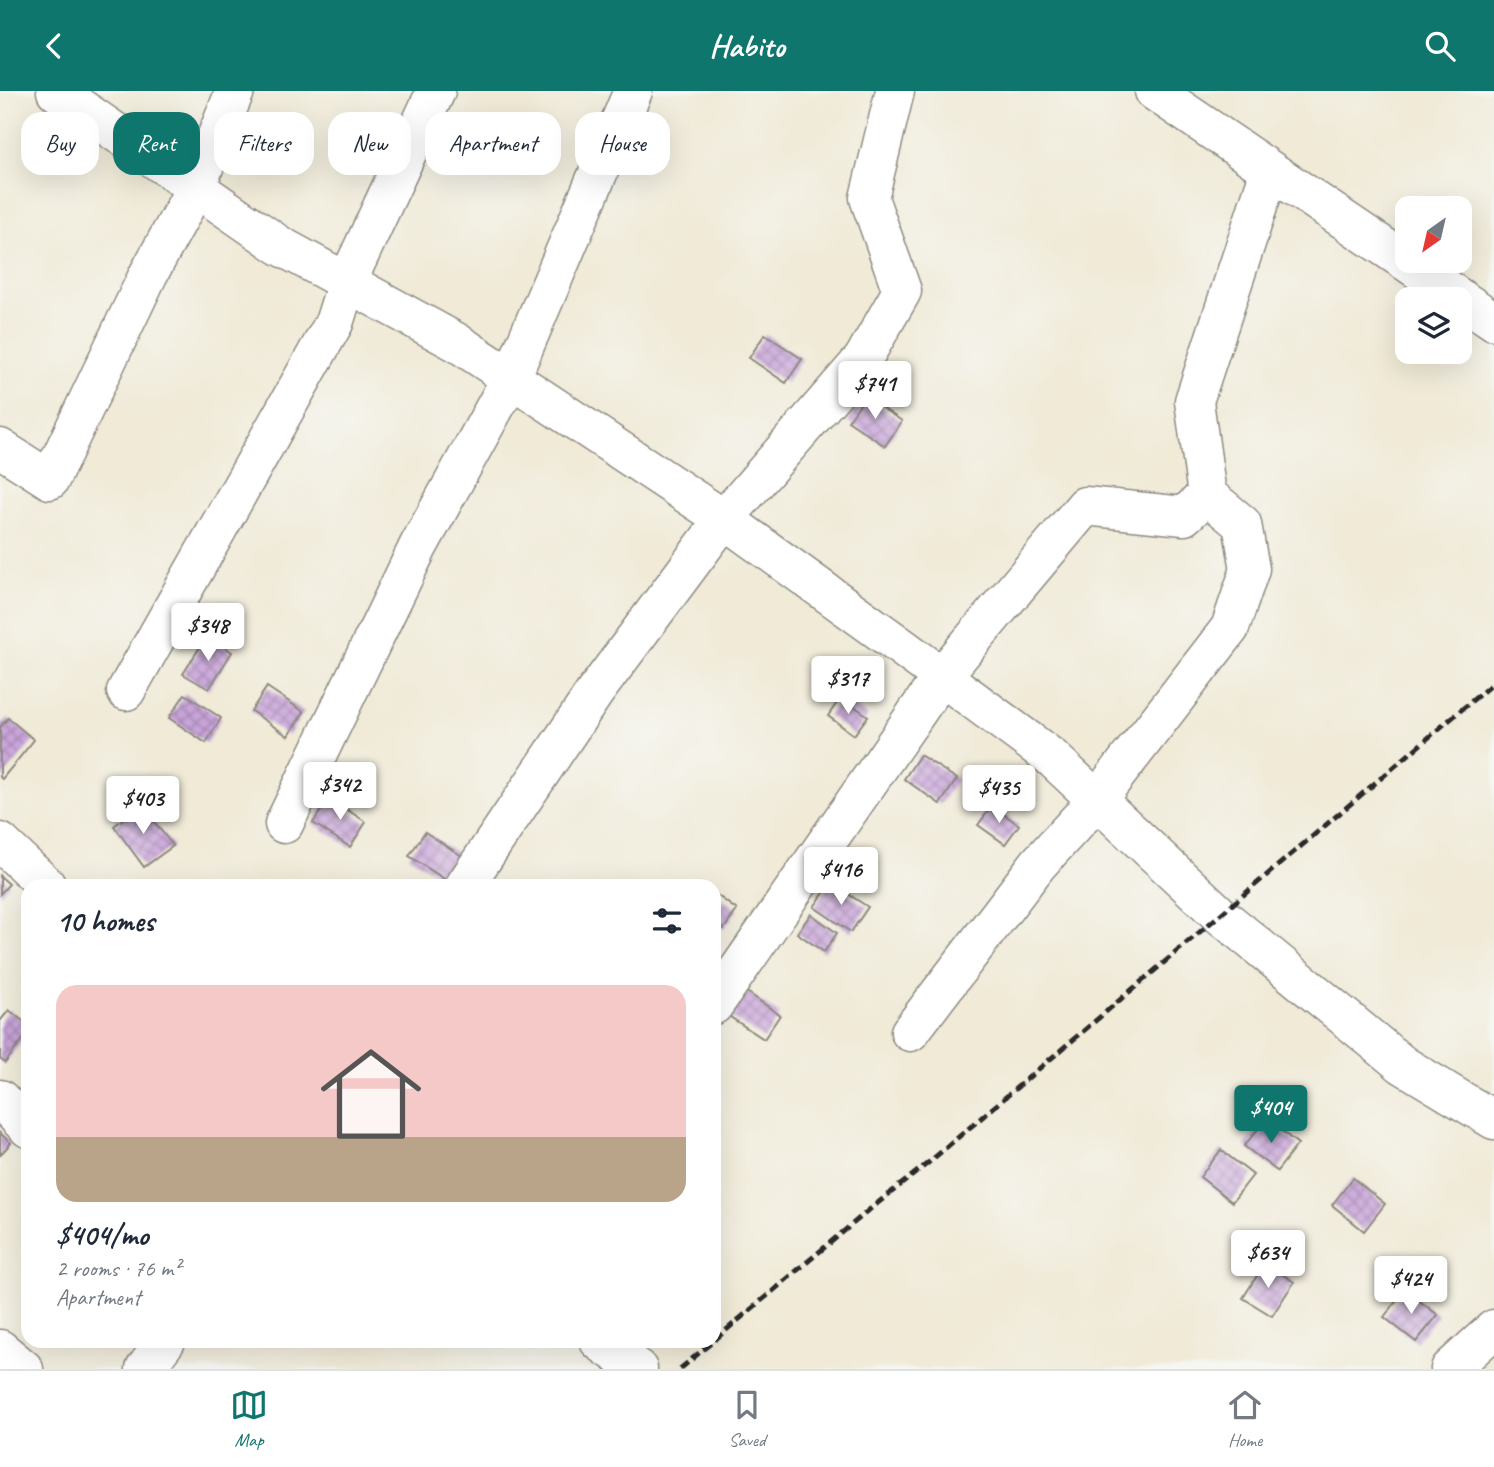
<!DOCTYPE html>
<html lang="en">
<head>
<meta charset="utf-8">
<style>
	:root { --surface:#fff; --page:#f6f6f7; --text:#1f2937; --muted:#747a83; --line:#e0e1e3; --accent:#0f766e }
	body { margin:0; font-family:Caveat,sans-serif; background:var(--page); color:var(--text); height:100vh; display:flex; flex-direction:column; font-size:26px; white-space:nowrap }
	* { box-sizing:border-box; margin:0 }
	p { font-size:23px; color:var(--muted) }
	.icon { flex:none; width:38px; height:38px; fill:none; stroke:currentColor; stroke-width:2; stroke-linecap:round; stroke-linejoin:round }
	.map { position:relative; flex:1; overflow:hidden }
	.side { position:absolute; left:21px; top:788px; width:700px; height:469px; display:flex; flex-direction:column; background:var(--surface); border-radius:21px; box-shadow:0 7px 28px #0002 }
	.side>* { flex:none }
	.hud { position:absolute; left:21px; top:21px; width:700px; height:63px; display:flex; gap:14px }
	.needle { width:46px; rotate:214deg }
	.tools { position:absolute; left:1395px; top:105px; display:grid; gap:14px }
	.tools a { display:grid; place-items:center; width:77px; height:77px; border-radius:14px; background:var(--surface); box-shadow:0 7px 28px #0002; font-size:35px }
	.price { position:absolute; translate:-50% -60px; padding:0 16px; border-radius:7px; background:#fff; color:#222; font-size:23px; line-height:46px; filter:drop-shadow(0 2px 4px #0008) }
	.price::after { content:''; position:absolute; left:50%; top:42px; width:21px; height:16px; margin-left:-10px; background:inherit; clip-path:polygon(0 0,100% 0,50% 100%) }
	.price.on { background:var(--accent); color:#fff }
	ul { padding:0; list-style:none }
	li { display:grid; align-content:center; gap:14px; height:371px; padding:0 35px }
	li+li { border-top:2px solid var(--line) }
	li span { display:grid; place-items:center; height:217px; border-radius:21px; color:#555 }
	li>.icon { margin-inline-start:auto }
	span .icon { width:126px; height:126px; fill:#fffc; stroke-width:1 }
	li b { font-size:30px }
	h2 { display:flex; justify-content:space-between; align-items:center; height:84px; padding:0 35px; font-size:30px }
	.tag { padding:0 24px; border-radius:21px; background:var(--surface); box-shadow:0 7px 28px #0002; font-size:24px; line-height:63px }
	.tag.on { background:var(--accent); color:#fff }
	header { display:flex; justify-content:space-between; align-items:center; height:91px; padding:0 35px; background:var(--accent); color:#fff; font-size:32px; font-weight:700 }
	.dock { display:flex; justify-content:space-around; align-items:center; height:98px; border-top:2px solid var(--line); background:var(--surface); font-size:19px; color:var(--muted) }
	.dock a { display:grid; justify-items:center; gap:4px }
	.dock .on { color:var(--accent) }
	.map>svg:first-child { display:block }
	.building { fill:url(#building-cross-hatch) }
	.lines { fill:none; stroke-linecap:round; stroke-linejoin:round }
	.minor-casing { stroke:#8e8a81; stroke-width:41 }
	.minor { stroke:#fff; stroke-width:38 }
	.rail { stroke:#2b2b2b; stroke-width:5; stroke-dasharray:10 5; stroke-linecap:butt }
</style>
</head>
<body>
<header><svg class="icon" aria-label="back" viewBox="0 0 24 24"><path d="M15 5l-7 7 7 7"/></svg>Habito<svg class="icon" aria-label="search" viewBox="0 0 24 24"><circle cx="10" cy="10" r="6"/><path d="M15 15l6 6"/></svg></header>
<div class="map">
<svg width="1494" height="1278" viewBox="0 0 1494 1278">
	<defs>
		<pattern id="building-cross-hatch" width="8" height="8" patternUnits="userSpaceOnUse" patternTransform="scale(1.75)"><rect width="8" height="8" fill="#c9a4da"/><path d="M0 0l8 8M0 8l8-8" fill="none" stroke="#a386b1"/></pattern>
	</defs>
	<rect width="100%" height="100%" fill="#f6f6f2"/>
	<filter id="ink" filterUnits="userSpaceOnUse"><feTurbulence type="fractalNoise" baseFrequency=".0143" numOctaves="2"/><feDisplacementMap in="SourceGraphic" scale="14" xChannelSelector="R" yChannelSelector="G"/><feConvolveMatrix kernelMatrix="1 2 1 2 8 2 1 2 1" color-interpolation-filters="sRGB"/></filter>
	<filter id="wash" filterUnits="userSpaceOnUse"><feTurbulence type="fractalNoise" baseFrequency=".00686" numOctaves="4" result="noise"/><feDisplacementMap in="SourceGraphic" scale="28" xChannelSelector="R" yChannelSelector="G"/><feGaussianBlur stdDeviation="1.57" result="paint"/><feColorMatrix in="noise" values="0 0 0 0 0 0 0 0 0 0 0 0 0 0 0 0 0 1.4 0 .05"/><feComposite in="paint" operator="in"/></filter>
	<g filter="url(#wash)">
		<rect width="100%" height="100%" fill="#f0ead7"/>
		<g id="blocks">
			<path class="building" d="M765,243L802,268L786,292L749,267Z
				M865,306L902,330L885,355L848,330Z
				M207,545L232,561L209,598L183,583Z
				M267,596L304,621L288,645L251,620Z
				M185,603L221,627L206,652L169,627Z
				M841,606L868,625L854,644L828,625Z
				M8,627L34,649L2,688L0,686V636Z
				M920,664L957,688L940,713L904,688Z
				M329,707L366,731L350,756L313,732Z
				M141,714L173,755L144,776L114,735Z
				M992,715L1019,734L1005,753L978,734Z
				M425,741L462,765L446,789L409,765Z
				M0,785L9,793L0,803Z
				M831,792L868,816L851,841L814,816Z
				M714,802L737,819L724,838L714,831Z
				M811,823L837,842L824,861L797,842Z
				M744,899L780,924L764,948L727,924Z
				M9,919L28,934V942L5,972L0,968V930Z
				M1266,1028L1298,1053L1277,1080L1244,1055Z
				M0,1042L11,1052L0,1064Z
				M1221,1059L1253,1084L1232,1111L1200,1086Z
				M1353,1087L1385,1113L1364,1140L1332,1114Z
				M1265,1172L1294,1191L1272,1225L1243,1207Z
				M1405,1199L1438,1224L1416,1251L1384,1226Z"/>
		</g>
	</g>
	<g filter="url(#ink)">
		<use href="#blocks" fill-opacity="0" stroke="#8e8a81" stroke-width="2"/>
		<g class="lines">
			<g class="minor-casing">
				<path id="minor" d="M56,0L279,154L458,252L724,428L899,554L1051,666L1220,824L1403,974L1494,1029
					M1270,79L1494,230
					M0,357L50,389L148,184L196,96L235,0
					M126,600L334,232L347,191L436,0
					M284,733L418,456L511,287L633,0
					M0,751L46,794
					M465,794L595,601L724,428L863,268L902,200L869,107L895,0
					M714,914L942,585L1085,415L1184,425L1207,404L1194,310L1270,79L1154,0
					M910,941L1038,773L1097,709L1230,537L1250,478L1242,433L1207,404
					M0,1008L28,1037
					M599,1250L638,1278
					M0,1258L24,1278
					M145,1278L166,1250
					M1450,1278L1494,1238"/>
			</g>
			<use href="#minor" class="minor"/>
			<path class="rail" d="M680,1278L869,1119L928,1072L1494,591"/>
		</g>
	</g>
</svg>
<div class="tools">
<a><svg class="needle" viewBox="-14 -14 28 28"><path d="M0-13l5 13h-10z" fill="#e53935"/><path d="M0 13l5-13h-10z" fill="#747a83"/></svg></a>
<a><svg class="icon" aria-label="layers" viewBox="0 0 24 24"><path d="M12 4l9 5-9 5-9-5zM3 14l9 5 9-5"/></svg></a>
</div>
<b class="price" style="left:875px;top:330px">$741</b>
<b class="price" style="left:208px;top:572px">$348</b>
<b class="price" style="left:848px;top:625px">$317</b>
<b class="price" style="left:340px;top:731px">$342</b>
<b class="price" style="left:999px;top:734px">$435</b>
<b class="price" style="left:143px;top:745px">$403</b>
<b class="price" style="left:841px;top:816px">$416</b>
<b class="price on" style="left:1271px;top:1054px">$404</b>
<b class="price" style="left:1268px;top:1199px">$634</b>
<b class="price" style="left:1411px;top:1225px">$424</b>
<div class="hud">
<a class="tag">Buy</a>
<a class="tag on">Rent</a>
<a class="tag">Filters</a>
<a class="tag">New</a>
<a class="tag">Apartment</a>
<a class="tag">House</a>
</div>
<section class="side">
<h2>10 homes<svg class="icon" aria-label="filters" viewBox="0 0 24 24"><path d="M4 7h16M4 17h16"/><circle cx="9" cy="7" r="2"/><circle cx="15" cy="17" r="2"/></svg></h2>
<ul>
<li><span style="background:linear-gradient(#f6c9c9 70%,#b9a48a 0)"><svg class="icon" aria-label="home" viewBox="0 0 24 24"><path d="M3 11l9-7 9 7M6 9v11h12V9"/></svg></span><div><b>$404/mo</b><p>2 rooms · 76 m²</p><p>Apartment</p></div></li>
</ul>
</section>
</div>
<nav class="dock">
<a class="on"><svg class="icon" aria-label="map" viewBox="0 0 24 24"><path d="M3 6l6-2 6 2 6-2v14l-6 2-6-2-6 2zM9 4v14M15 6v14"/></svg>Map</a>
<a><svg class="icon" aria-label="saved" viewBox="0 0 24 24"><path d="M7 4h10v16l-5-4-5 4z"/></svg>Saved</a>
<a><svg class="icon" aria-label="home" viewBox="0 0 24 24"><path d="M3 11l9-7 9 7M6 9v11h12V9"/></svg>Home</a>
</nav>
</body>
</html>
